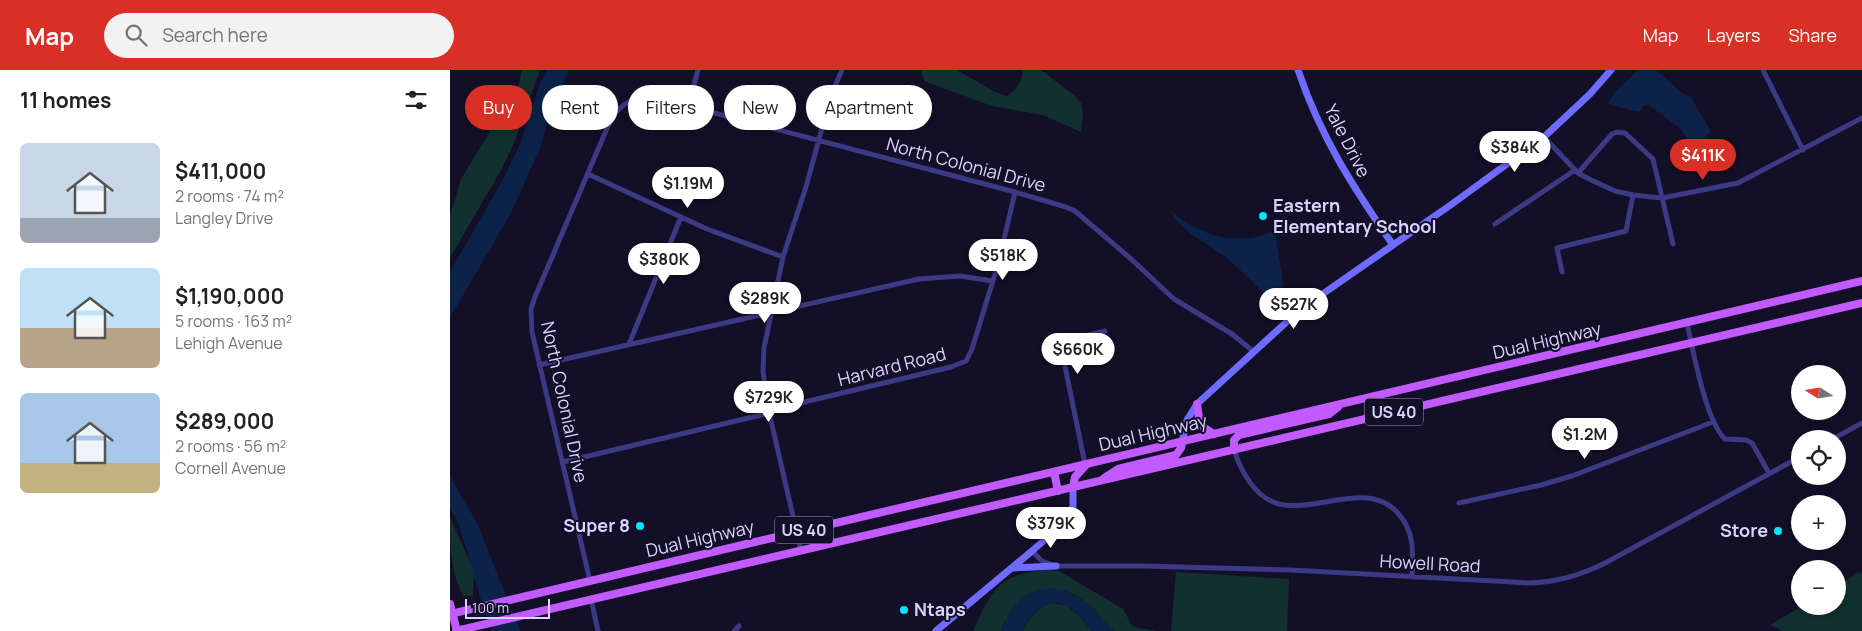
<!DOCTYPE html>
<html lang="en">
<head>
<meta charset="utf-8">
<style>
	:root { --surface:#fff; --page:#f2f2f2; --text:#202124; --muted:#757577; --accent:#d93025 }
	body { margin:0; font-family:Manrope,sans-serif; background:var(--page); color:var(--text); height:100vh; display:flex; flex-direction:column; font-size:19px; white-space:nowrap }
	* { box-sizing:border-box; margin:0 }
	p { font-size:16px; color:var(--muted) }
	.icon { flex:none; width:28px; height:28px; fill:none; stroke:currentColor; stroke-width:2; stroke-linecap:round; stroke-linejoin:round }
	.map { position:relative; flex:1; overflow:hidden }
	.panel { display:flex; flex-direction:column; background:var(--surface); width:450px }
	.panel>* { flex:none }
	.hud { position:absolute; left:15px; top:15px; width:475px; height:45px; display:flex; gap:10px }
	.needle { width:32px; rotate:282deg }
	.controls { position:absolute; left:1341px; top:295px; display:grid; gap:10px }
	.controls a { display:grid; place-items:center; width:55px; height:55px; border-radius:50%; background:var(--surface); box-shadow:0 2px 12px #0003; font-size:25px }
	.scale { position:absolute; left:15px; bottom:12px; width:85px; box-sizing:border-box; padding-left:5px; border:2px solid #d9d4ff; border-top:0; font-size:14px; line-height:18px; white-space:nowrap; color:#d9d4ff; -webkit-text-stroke:4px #130f26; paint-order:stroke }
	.price { position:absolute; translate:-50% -42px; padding:0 11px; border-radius:18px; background:#fff; color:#222; font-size:16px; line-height:32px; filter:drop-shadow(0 1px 2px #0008) }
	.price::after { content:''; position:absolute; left:50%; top:30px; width:15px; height:11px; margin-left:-8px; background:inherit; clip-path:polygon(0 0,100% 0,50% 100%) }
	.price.selected { background:var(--accent); color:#fff }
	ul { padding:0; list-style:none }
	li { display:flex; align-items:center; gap:15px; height:125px; padding:0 20px }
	li span { display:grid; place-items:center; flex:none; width:140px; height:100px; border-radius:8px; color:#555 }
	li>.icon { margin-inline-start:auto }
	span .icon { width:60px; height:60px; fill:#fffc; stroke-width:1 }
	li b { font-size:21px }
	h2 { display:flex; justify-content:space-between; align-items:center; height:60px; padding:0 20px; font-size:21px }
	.pill { padding:0 18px; border-radius:22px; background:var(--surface); box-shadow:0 2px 12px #0003; font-size:18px; line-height:45px }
	.pill.selected { background:var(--accent); color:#fff }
	header { display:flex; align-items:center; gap:30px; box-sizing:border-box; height:70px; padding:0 25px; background:var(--accent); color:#fff }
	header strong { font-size:24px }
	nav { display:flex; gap:28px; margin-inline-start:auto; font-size:18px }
	.search { width:350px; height:45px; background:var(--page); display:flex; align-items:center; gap:12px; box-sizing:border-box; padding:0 18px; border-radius:28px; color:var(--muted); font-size:19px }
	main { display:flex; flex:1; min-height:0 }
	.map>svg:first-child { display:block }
	.green { fill:#12302f }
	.water { fill:#0c2248 }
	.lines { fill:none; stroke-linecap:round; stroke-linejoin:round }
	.street { stroke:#3d3a85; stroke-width:5 }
	.secondary { stroke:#6f6bff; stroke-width:7 }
	.primary { stroke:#c25bff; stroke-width:8 }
	.poi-dot { fill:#00e5ff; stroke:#130f26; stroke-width:2 }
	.labels { text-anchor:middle; stroke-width:4; stroke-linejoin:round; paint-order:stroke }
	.shield { fill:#130f26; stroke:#9e99be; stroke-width:1 }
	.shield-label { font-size:16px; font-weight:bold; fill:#d9d4ff }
	.street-label { font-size:18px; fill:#d9d4ff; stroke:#130f26 }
	.poi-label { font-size:18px; font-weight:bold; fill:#d9d4ff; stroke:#130f26; text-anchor:start }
</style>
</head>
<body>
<header>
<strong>Map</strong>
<div class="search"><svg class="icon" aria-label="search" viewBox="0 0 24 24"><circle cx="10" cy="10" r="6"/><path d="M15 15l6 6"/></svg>Search here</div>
<nav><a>Map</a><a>Layers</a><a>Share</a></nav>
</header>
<main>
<section class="panel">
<h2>11 homes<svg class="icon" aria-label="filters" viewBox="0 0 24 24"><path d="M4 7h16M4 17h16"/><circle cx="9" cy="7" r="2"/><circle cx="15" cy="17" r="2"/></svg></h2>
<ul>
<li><span style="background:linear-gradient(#c9d6e8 75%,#9aa5b1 0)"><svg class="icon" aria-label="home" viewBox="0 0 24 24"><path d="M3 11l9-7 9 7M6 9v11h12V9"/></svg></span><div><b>$411,000</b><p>2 rooms · 74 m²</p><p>Langley Drive</p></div></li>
<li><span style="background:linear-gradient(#bfe0f5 60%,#b9a48a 0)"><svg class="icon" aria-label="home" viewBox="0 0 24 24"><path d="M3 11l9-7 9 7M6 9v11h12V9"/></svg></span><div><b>$1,190,000</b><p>5 rooms · 163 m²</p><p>Lehigh Avenue</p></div></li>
<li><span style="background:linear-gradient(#a9c7e8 70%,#c2b280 0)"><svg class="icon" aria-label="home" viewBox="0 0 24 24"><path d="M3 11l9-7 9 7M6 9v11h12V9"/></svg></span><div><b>$289,000</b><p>2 rooms · 56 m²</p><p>Cornell Avenue</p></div></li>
</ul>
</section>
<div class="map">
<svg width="1412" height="561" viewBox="0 0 1412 561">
	<rect width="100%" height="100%" fill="#130f26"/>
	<path class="green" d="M72,0H90L64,73L51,100L0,188V146L11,109L69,14Z
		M471,0H507L547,23L557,26C568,19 571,12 573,0H591L624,25L631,33L633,43L631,62L593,45L542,36L474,11Z
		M0,447L24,501L23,526H13C0,498 0,478 0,447Z
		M598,500L609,501L673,539L683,557L706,561H665C643,540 635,523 602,518L555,551L551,561H523C543,518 548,504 598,500Z
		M726,502L839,509L837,561H721Z
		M1410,502L1412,505V561H1332L1320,555L1352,536H1388V515Z
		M600,533L616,535L628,545L642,561H572C579,547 586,540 600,533Z"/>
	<path class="water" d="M97,0H119L98,50L90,78L62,141L0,248V202L51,113L70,74L90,13Z
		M1188,0H1206L1232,23L1241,27L1260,60L1259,64L1244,76L1239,73L1232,60L1199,35H1195L1190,41L1188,42L1158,34L1163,24Z
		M721,141C743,161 775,173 806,167C812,166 818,162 825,162L833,212C833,221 829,224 821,227L816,225C802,212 788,197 773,185C758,174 726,158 721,141Z
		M0,406L27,453L70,561H42L29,524L15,474L6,448L0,438Z
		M602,518C635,523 643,540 665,561H642C634,553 628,542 617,536C598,525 580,545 572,561H551C562,536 573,519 602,518Z"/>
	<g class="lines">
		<path class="street" d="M1313,0L1353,80
			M238,36L248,0
			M1094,67L1128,103L1139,109L1165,121L1183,125L1212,128L1288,113L1412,48
			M1128,103L1162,64L1167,62L1175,63L1203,89L1223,174
			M138,104L257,159L333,187
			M1045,154L1125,100
			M1112,202L1107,178L1176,161L1183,125
			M1237,253C1243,280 1256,352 1275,369L1296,370L1302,373L1319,403
			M179,274L231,147
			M89,295L469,209L510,206L542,211
			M1383,369L1412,353
			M784,380C791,401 805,428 829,434C866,443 916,410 947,442C965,461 963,482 962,507
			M113,392L311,345L325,339L501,297L516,291L522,279L549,191L565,122
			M635,394L610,272L655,261
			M1009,433L1091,415L1122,406L1263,352
			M351,481L319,342L313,302L314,278L333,187L356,117L381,25L392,0
			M582,481L592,491L606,496H694L841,500L1080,513C1109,512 1132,505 1157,492L1350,387
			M140,511L82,262L81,239L85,227L161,49C182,17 207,29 238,36L565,122L616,137L625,141L680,188L724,229L782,264L803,281
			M141,529L148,561
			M284,561L289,556"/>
		<path class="secondary" d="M848,0C871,68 903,117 943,175
			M732,372L737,350L747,334L842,247L864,230L1002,134L1094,67L1140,24L1161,0
			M563,498L606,496
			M486,561L582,481L617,450L623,436V417"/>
		<path class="primary" d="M747,334L750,355L764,364
			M784,380V370L789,365L879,344L888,337
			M604,402L608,421
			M654,408L668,399L726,385L731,378L732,372
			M623,417L625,407L636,395
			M0,534L7,561
			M0,544L1412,211
			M6,561L1412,233"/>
	</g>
	<g class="poi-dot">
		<circle cx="813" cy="146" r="5"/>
		<circle cx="190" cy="456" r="5"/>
		<circle cx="1328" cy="461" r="5"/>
		<circle cx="454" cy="540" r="5"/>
	</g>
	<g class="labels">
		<g class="shield">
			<rect x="915" y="328.5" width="58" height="27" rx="4"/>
			<rect x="325" y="446.5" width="58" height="27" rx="4"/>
		</g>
		<g class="shield-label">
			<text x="944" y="348">US 40</text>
			<text x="354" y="466">US 40</text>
		</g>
		<g class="street-label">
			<text transform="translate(897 71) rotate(63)" y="6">Yale Drive</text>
			<text transform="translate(516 95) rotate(15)" y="6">North Colonial Drive</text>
			<text transform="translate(1097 271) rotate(-13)" y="6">Dual Highway</text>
			<text transform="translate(442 297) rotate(-14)" y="6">Harvard Road</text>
			<text transform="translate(114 332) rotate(78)" y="6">North Colonial Drive</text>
			<text transform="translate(703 363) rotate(-13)" y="6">Dual Highway</text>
			<text transform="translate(250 469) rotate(-13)" y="6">Dual Highway</text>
			<text transform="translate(980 494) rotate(3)" y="6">Howell Road</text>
		</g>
		<g class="poi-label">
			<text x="823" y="142">Eastern<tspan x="823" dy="21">Elementary School</tspan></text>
			<text x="180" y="462" text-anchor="end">Super 8</text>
			<text x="1318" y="467" text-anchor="end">Store</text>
			<text x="464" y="546">Ntaps</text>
		</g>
	</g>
</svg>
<div class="controls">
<a><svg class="needle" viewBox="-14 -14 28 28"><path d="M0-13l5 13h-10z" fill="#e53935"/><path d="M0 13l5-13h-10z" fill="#757577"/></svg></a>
<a><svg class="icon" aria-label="locate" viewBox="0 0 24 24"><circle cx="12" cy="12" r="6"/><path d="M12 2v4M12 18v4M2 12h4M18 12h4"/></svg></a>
<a>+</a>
<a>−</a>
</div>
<div class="scale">100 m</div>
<b class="price" style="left:1065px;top:103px">$384K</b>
<b class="price selected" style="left:1253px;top:111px">$411K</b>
<b class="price" style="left:238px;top:139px">$1.19M</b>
<b class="price" style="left:553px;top:211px">$518K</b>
<b class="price" style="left:214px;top:215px">$380K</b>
<b class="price" style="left:315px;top:254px">$289K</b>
<b class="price" style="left:844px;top:260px">$527K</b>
<b class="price" style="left:628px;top:305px">$660K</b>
<b class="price" style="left:319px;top:353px">$729K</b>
<b class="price" style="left:1135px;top:390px">$1.2M</b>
<b class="price" style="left:601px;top:479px">$379K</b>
<div class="hud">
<a class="pill selected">Buy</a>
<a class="pill">Rent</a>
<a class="pill">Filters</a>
<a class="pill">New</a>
<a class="pill">Apartment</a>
</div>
</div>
</main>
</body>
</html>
